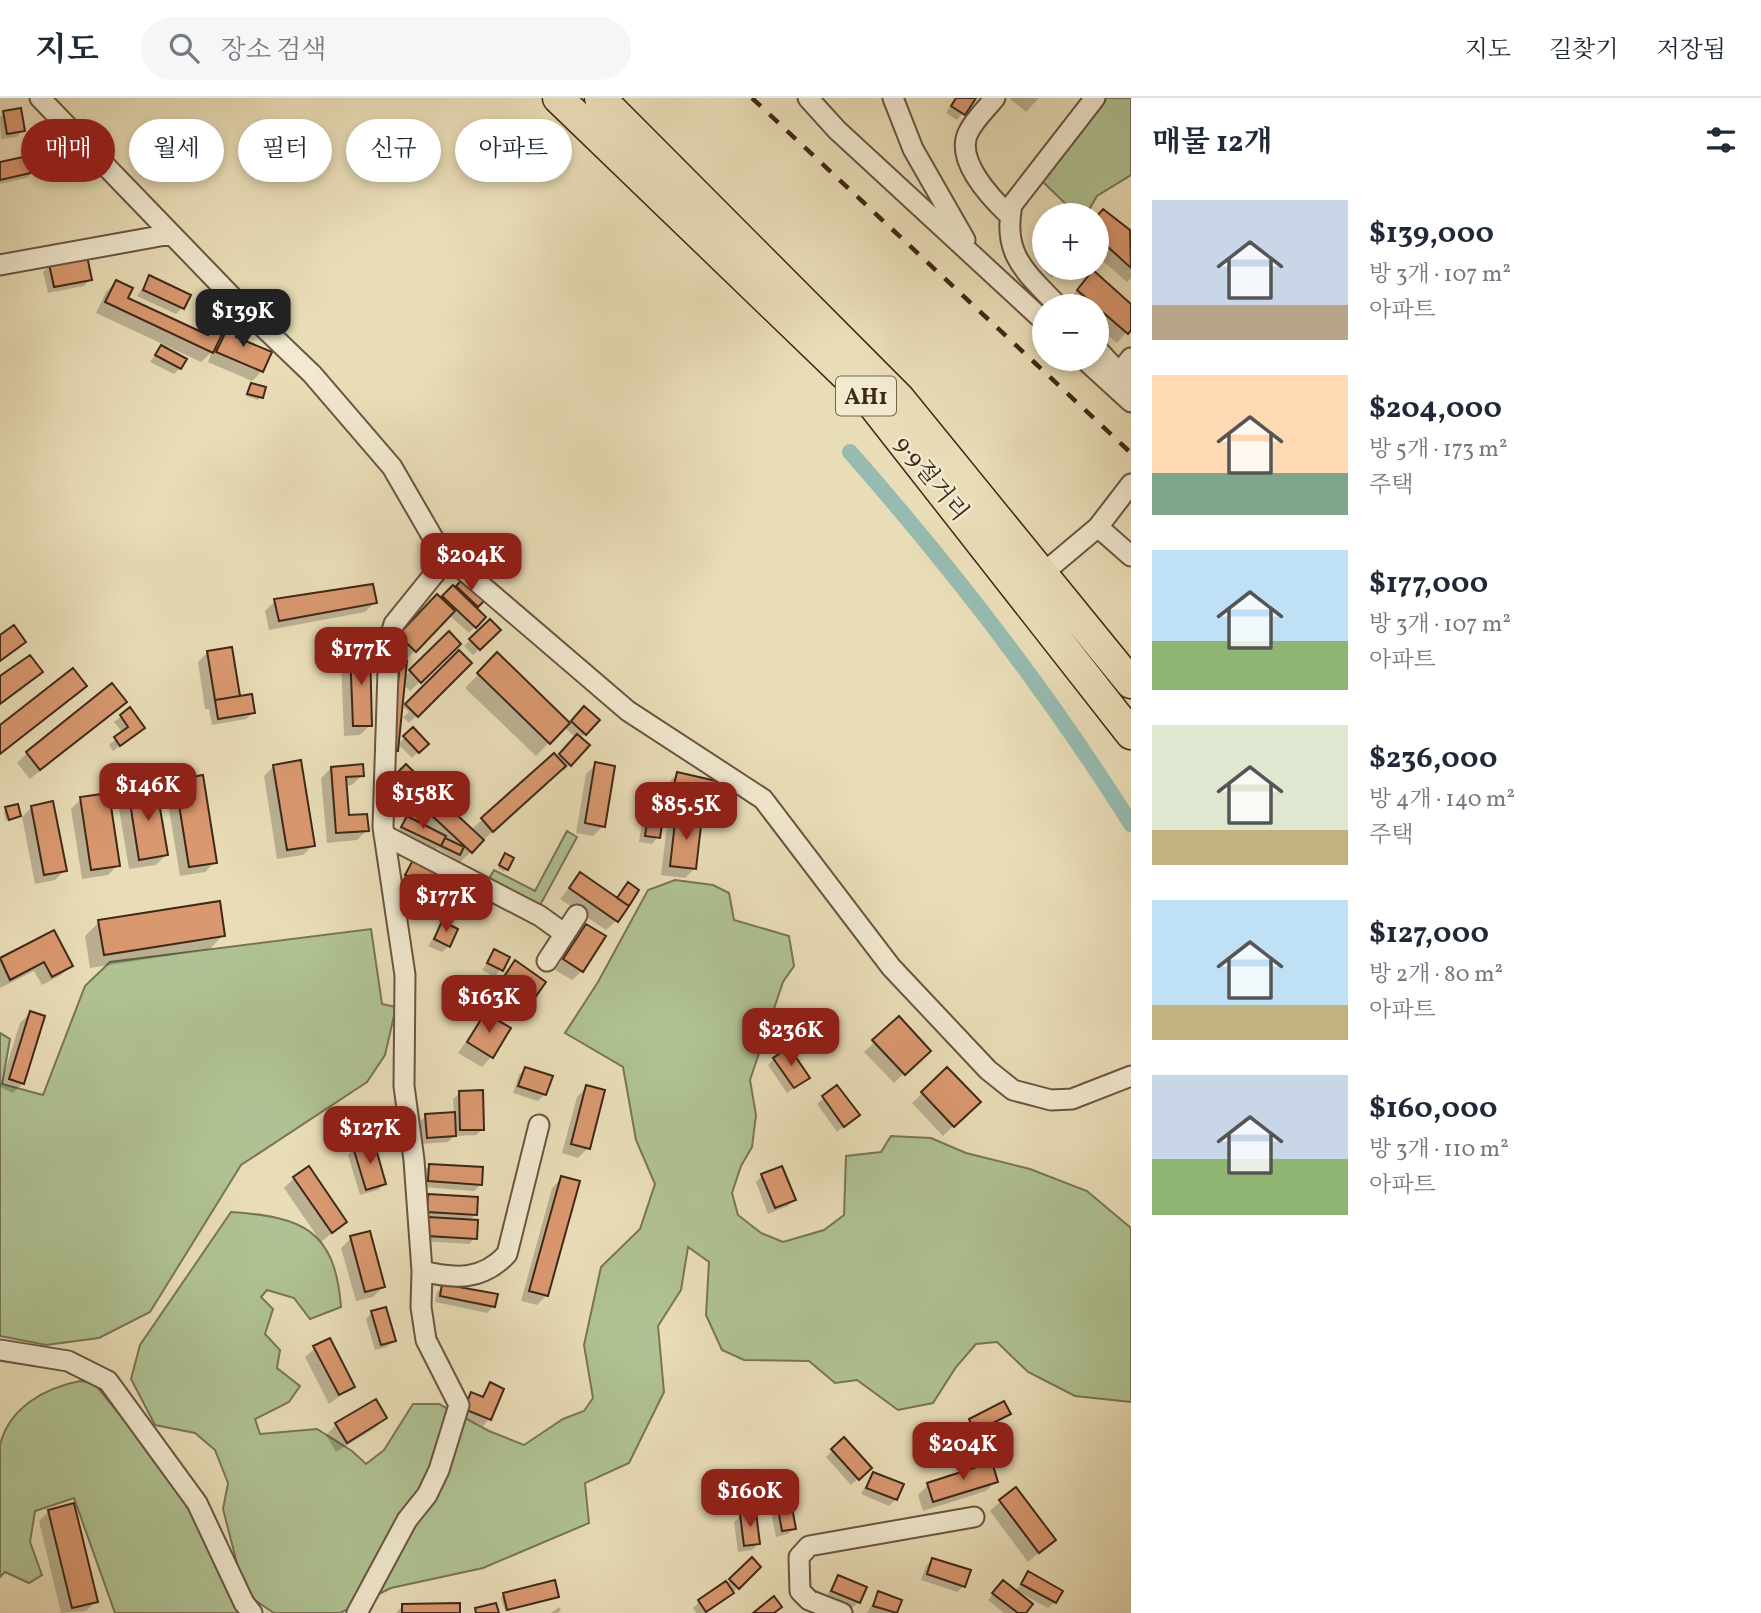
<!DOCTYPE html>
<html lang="ko">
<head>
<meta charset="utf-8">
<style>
	:root { --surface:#fff; --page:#f6f6f7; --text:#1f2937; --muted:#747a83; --line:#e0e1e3; --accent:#8f2418 }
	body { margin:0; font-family:Vollkorn,"Noto Serif KR",serif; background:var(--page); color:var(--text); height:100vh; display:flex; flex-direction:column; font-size:26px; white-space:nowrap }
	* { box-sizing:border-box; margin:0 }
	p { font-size:23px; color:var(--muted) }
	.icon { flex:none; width:38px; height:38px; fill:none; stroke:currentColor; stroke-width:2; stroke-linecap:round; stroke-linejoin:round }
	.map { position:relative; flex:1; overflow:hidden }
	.details { display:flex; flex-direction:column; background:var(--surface); width:630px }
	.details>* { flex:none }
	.guide { position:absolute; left:21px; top:21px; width:665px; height:63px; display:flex; gap:14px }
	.fabs { position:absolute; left:1032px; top:105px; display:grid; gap:14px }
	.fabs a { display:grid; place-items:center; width:77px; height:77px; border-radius:50%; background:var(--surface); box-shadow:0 4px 10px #0003; font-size:35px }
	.price { position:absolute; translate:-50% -60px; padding:0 16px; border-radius:14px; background:var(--accent); color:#fff; font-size:23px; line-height:46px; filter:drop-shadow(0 2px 4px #0008) }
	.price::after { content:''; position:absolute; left:50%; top:42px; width:21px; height:16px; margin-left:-10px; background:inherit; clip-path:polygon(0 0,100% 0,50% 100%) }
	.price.on { background:#222; color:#fff }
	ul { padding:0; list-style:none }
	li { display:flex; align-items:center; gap:21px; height:175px; padding:0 21px }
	li span { display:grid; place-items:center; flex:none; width:196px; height:140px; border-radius:0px; color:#555 }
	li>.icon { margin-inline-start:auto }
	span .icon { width:84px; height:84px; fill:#fffc; stroke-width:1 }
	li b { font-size:30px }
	h2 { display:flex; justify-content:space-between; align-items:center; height:84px; padding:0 21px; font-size:30px }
	.pill { padding:0 24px; border-radius:32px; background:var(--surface); box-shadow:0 4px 10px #0003; font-size:24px; line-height:63px }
	.pill.on { background:var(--accent); color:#fff }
	header { display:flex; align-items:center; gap:42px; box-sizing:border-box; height:98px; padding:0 35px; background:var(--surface); border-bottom:2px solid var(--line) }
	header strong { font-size:33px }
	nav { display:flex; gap:38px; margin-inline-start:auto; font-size:24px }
	.search { width:490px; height:63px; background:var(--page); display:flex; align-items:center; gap:18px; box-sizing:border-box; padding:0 24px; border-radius:38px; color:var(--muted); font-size:26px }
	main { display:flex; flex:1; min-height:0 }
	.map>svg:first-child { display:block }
	.green { fill:#b0c293; stroke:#787556; stroke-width:2 }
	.shadow { fill:#0003 }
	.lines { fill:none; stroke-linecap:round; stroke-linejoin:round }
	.canal { stroke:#97bbb0; stroke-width:16 }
	.building { fill:#da9870; stroke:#3f2818; stroke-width:2 }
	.minor-casing { stroke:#6a5540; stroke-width:23 }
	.highway-casing { stroke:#3f2818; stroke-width:33 }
	.minor { stroke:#f1e9d0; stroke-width:19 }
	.highway { stroke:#e9ddb7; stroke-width:30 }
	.rail { stroke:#3f2818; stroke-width:4.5; stroke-dasharray:12 12; stroke-linecap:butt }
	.labels { text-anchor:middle; stroke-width:5; stroke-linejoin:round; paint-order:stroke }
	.shield { fill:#f1e9d0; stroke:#74624f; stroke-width:2 }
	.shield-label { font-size:23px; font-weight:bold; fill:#3f2818 }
	.street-label { font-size:24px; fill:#3f2818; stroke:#f1e9d0 }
</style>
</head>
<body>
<header>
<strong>지도</strong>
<div class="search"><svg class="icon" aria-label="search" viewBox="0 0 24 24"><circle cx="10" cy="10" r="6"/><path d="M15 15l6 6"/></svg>장소 검색</div>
<nav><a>지도</a><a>길찾기</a><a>저장됨</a></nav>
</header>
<main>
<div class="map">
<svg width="1131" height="1515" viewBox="0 0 1131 1515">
	<rect width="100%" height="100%" fill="#e9ddb7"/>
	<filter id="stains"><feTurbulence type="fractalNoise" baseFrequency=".00286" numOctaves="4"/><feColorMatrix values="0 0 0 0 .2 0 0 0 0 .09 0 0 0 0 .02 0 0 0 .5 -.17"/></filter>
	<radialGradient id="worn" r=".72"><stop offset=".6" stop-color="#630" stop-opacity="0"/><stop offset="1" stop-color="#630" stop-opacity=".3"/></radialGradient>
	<path class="green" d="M1101,0H1131V77L1097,98L1086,117H1077L1040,81Z
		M567,733L577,739L538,811L487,784L494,772L535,793Z
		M675,782L713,787L729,795L734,822L789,838L794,868L783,884L750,982L756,1017L752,1049L741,1068L732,1095L738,1117L761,1135L783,1144L824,1132L844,1117L846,1058L881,1054L891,1038L931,1040L966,1055L1030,1071L1087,1093L1131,1130V1304L1075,1298L1028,1274L997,1244L976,1246L956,1269L933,1305L898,1312L857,1282L835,1285L809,1263L744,1262L722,1252L706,1217L709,1164L688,1149L681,1192L658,1228L664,1294L629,1365L585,1385L589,1425L483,1470L391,1490L340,1515H274L253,1501L240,1477L223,1411L228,1385L215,1352L195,1335L155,1327L131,1281L140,1247L231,1114C302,1119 335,1131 341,1209L310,1221L294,1200L267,1192L261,1199L273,1211L265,1236L280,1252L277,1270L300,1288L289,1304L255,1321L260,1336L317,1331L352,1353L366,1366L384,1352L413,1306H439L489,1333L524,1347L563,1321L584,1313L593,1300L584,1247L601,1169L640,1131L655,1086L636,1042L623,969L565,935L598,884L648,792Z
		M371,831L382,906L396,909L385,957L367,984L241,1067L150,1214L99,1240L46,1247L0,1238V935L10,941L2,986L43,997L85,888L110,864Z
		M80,1283L94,1285L151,1355L206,1437L244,1515H115L74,1400L35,1413L30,1444L42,1477L29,1485L5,1474L0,1479V1347C9,1310 44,1290 80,1283Z"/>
	<path class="shadow" d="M956,0H974L957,22L946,15Z
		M1009,0H1039L1026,14Z
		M4,15L23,32L17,39L1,41L0,19Z
		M0,66L33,73L27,80L0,86Z
		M1103,113L1131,138V180L1127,184L1097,158V119Z
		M50,167L90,181L84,188L48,195L43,174Z
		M1047,170H1055L1059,173L1052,180L1044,173Z
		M1093,174L1131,207V229L1117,245L1097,228V208H1075L1068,202Z
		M150,180L182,210L176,216L137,198Z
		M116,184L126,200L201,236L217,221L222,233L232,223L234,240L262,273L252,283L208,264L212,254L201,264L96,215L106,194Z
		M275,197L286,210L280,215L270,202Z
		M161,249L180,270L174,276L150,264Z
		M251,287L261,299L258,302L246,298Z
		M463,483L483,502L475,510L484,519L469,535L449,517L405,563L390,548L437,499L441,502Z
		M275,503L375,504L365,514L269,532L265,513Z
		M490,523L498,532L473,557L464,548Z
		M449,536L459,546L410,593L403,586L397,652L390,659L395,571L401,565L403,580Z
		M351,553L370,627L360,637L344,638L341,563Z
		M208,554L238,600L253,615L246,621L212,627L209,611H205L198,564Z
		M459,554L470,565L409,625L403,619L409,614L403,609Z
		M497,557L570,626L585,610L598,622L580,641L570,666L564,673L561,670L460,764L437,750L433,754L396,736L407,720L419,725L405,712L426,691L471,732L554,657L557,660L576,640L564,629L536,658L465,590Z
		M125,604L30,681L17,665L27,655Z
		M129,612L136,636L113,653L109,647L123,635L114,624Z
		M413,631L427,645L412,660L398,646Z
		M596,666L603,728L593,738L576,735L586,676Z
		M274,668L313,747L303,757L277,761L264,678Z
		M406,669L424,686L407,702L390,685Z
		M331,670L362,677L352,687L345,688L347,719L367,732L357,742L327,745L321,680Z
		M677,676L720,697L714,704L668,693L671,682Z
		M176,683L215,764L205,774L180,778L166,693Z
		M129,694L166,757L156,767L129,771L118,704Z
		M652,699L658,739L652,746L639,744L645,705Z
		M81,701L118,767L108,777L82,781L71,711Z
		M32,709L65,772L55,782L35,786L22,719Z
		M6,711L19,718L6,723L4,714Z
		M677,718L695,770L685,780L661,777L667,728Z
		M503,760L506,771L504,774L498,770Z
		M415,763L429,789L422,795L400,784Z
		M580,777L616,801L628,787L616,823L606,832L560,801Z
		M441,778L454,800L450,804L431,794Z
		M466,789L468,809L462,815L452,809Z
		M99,824L223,837L210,851L90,870L85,838Z
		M442,826L449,848L442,854L428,848Z
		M586,828L582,873L572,882L555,872Z
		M53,835L71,867L61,877L42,887L34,873L0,890V863Z
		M495,853L508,860L495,879L482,872Z
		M515,865L533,900L527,906L498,887Z
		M30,915L23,985L13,995L0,989L20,925Z
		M485,917L491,959L482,969L458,955Z
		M899,921L918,962L894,985L864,954Z
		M774,961L807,980L787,995L768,967Z
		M525,971L550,979L544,997L538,1003L513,995L519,977Z
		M947,972L978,1004L943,1038L912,1005Z
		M587,989L588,1050L578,1060L562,1055L577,999Z
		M837,989L851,1023L837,1034L817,1006Z
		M460,995L483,1031L476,1037L454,1038L448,1044L421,1046L419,1024L426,1018L454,1016L453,1001Z
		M354,1051L384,1086L378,1092L360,1097L348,1057Z
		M430,1068L481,1086L474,1093L422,1089L423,1074Z
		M762,1078L794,1101L788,1108L768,1116L756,1084Z
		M294,1080L345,1124L321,1144L284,1090Z
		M562,1080L547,1197L537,1207L521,1203L552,1090Z
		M429,1097L475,1117L468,1123L475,1140L469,1146L422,1143L429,1121L421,1120L422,1104Z
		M351,1140L383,1189L373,1199L356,1203L341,1150Z
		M443,1188L494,1208L487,1215L435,1204L437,1194Z
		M372,1214L394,1242L387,1249L375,1252L366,1221Z
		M315,1250L353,1288L329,1306L305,1259Z
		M490,1287L489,1321L483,1328L463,1319L470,1301H467L472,1296L481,1300Z
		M375,1303L385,1320L375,1330L336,1354L326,1337L336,1327Z
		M1009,1315L969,1339L963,1329L970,1322Z
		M844,1341L870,1370L851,1387L826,1359Z
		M873,1376L896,1401L889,1408L861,1396Z
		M996,1383L986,1393L923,1413L918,1397L928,1387Z
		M776,1397L795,1430L788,1436L776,1439L769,1403Z
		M1000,1404L1054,1442L1028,1464L990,1413Z
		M49,1413L96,1503L86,1513L61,1515L39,1423Z
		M741,1418L758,1446L752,1452L738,1454L734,1424Z
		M752,1461L759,1469L726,1501L705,1515H696L693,1510L699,1504L727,1485Z
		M932,1462L964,1488L957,1494L921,1482L926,1468Z
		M1028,1475L1055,1504L1048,1510L1019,1494L1024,1515H1004L988,1502L997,1491L1015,1494Z
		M838,1479L859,1504L852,1510L826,1499Z
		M879,1495L900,1503L895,1515H867Z
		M504,1496L558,1498L505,1513L501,1499Z
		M402,1508L458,1515H396Z
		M559,1509L561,1512L558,1515H551Z"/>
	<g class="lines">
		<path class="canal" d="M850,354C952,470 1048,594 1131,726"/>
	</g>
	<path class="building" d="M956,0H976L965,17L951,8Z
		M21,10L25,33L7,36L3,13Z
		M32,57L35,74L0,82V64Z
		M1103,111L1130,132L1131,170L1097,139V118Z
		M87,158L92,182L54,189L49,166Z
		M1093,172L1131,206V232L1128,236L1077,192Z
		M149,177L191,197L184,211L143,192Z
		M116,182L133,190L128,200L208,237L211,224L214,225L217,219L228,224L213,255L105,204Z
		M232,221L242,225L236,239L272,254L263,274L216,254Z
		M161,247L187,261L181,271L155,257Z
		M251,285L266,289L263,300L247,296Z
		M463,481L485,502L478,509L456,488Z
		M373,486L377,505L279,523L274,501Z
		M453,487L486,519L476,530L442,498Z
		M437,496L455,513L416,554L398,537Z
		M490,521L501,532L480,552L469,541Z
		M14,527L26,544L0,563V537Z
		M449,533L461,546L421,585L409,572Z
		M232,549L240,598L215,602L207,553Z
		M370,551L372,628H353L350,552Z
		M459,552L472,565L418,619L405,606Z
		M497,554L570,625L550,646L477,575Z
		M30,557L43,574L0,606V578Z
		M400,563H407L398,653H392Z
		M73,570L87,588L0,656V627Z
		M112,585L127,604L40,672L26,654Z
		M252,596L255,615L218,621L215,602Z
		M584,608L600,622L586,637L571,623Z
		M130,609L145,630L120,648L114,639L128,629L120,617Z
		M413,629L429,646L419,655L403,638Z
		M577,636L590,647L571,668L559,656Z
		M554,655L566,668L493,734L481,720Z
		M301,662L315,748L287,752L273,667Z
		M595,664L615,668L605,729L585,725Z
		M363,666L364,678L346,679L349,717L367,716L369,733L336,735L331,669Z
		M406,666L426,686L414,697L394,678Z
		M677,674L725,685L722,698L674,687Z
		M203,677L217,765L189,769L175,682Z
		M156,687L168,757L139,762L128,692Z
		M426,688L484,742L472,755L414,701Z
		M109,695L120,768L91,772L80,699Z
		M651,697L666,699L660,740L645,738Z
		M53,703L67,773L44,777L31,708Z
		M18,706L21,718L9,722L5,709Z
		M676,716L702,719L696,771L670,768Z
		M407,718L446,738L441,748L401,729Z
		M445,740L464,749L460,757L441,748Z
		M505,755L514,760L508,772L499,767Z
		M414,760L439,773L430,790L405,777Z
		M580,774L629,808L618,824L569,790Z
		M441,776L462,787L454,803L432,791Z
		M628,784L639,792L629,808L617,800Z
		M465,787L478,794L470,810L457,803Z
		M220,803L225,838L104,857L98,822Z
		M442,823L458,831L450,849L434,841Z
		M586,826L606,838L583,874L563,861Z
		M54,832L73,868L52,879L44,864L10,882L0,860Z
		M494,851L510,859L503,873L487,865Z
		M515,862L546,884L534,901L503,880Z
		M30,913L45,918L24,986L9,981Z
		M485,915L511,930L493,960L467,944Z
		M899,918L931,953L905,977L872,942Z
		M789,949L810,980L794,990L773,960Z
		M525,969L553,978L546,997L518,988Z
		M947,969L981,1004L954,1029L921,994Z
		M586,987L605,992L590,1051L571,1046Z
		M837,987L860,1017L844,1029L822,998Z
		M483,992L484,1032H460L459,993Z
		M455,1014L456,1038L427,1040L425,1016Z
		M374,1044L386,1086L366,1092L353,1049Z
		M429,1066L483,1069L482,1087L428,1083Z
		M309,1068L347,1124L332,1135L293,1079Z
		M782,1068L796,1102L775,1110L761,1076Z
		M561,1078L580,1083L548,1198L529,1193Z
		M428,1096L478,1099L477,1117L427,1114Z
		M428,1119L478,1122L477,1141L427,1138Z
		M370,1133L385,1189L365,1194L350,1138Z
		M442,1186L498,1196L495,1209L440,1198Z
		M386,1209L396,1243L381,1247L371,1213Z
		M330,1240L355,1289L339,1297L313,1248Z
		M490,1284L504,1291L491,1322L464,1311L471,1294L483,1299Z
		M376,1301L387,1320L347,1345L335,1325Z
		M1004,1303L1011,1316L975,1334L969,1321Z
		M844,1339L872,1370L859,1382L831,1351Z
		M992,1364L998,1384L933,1404L927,1385Z
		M873,1374L904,1386L897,1402L866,1390Z
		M1016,1389L1056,1442L1039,1455L999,1402Z
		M789,1393L796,1431L782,1433L775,1395Z
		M74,1405L98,1504L72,1510L48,1412Z
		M756,1414L760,1446L744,1448L740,1416Z
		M752,1459L761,1469L739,1491L729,1481Z
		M932,1460L971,1472L965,1489L927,1476Z
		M1028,1473L1063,1493L1056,1505L1021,1486Z
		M838,1477L867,1489L860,1505L831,1493Z
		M555,1482L559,1499L507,1512L503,1495Z
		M1003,1482L1033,1506L1026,1515H1018L992,1495Z
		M726,1483L734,1495L706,1514L698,1502Z
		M878,1493L902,1502L897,1515L873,1508Z
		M774,1498L782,1509L774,1515H753Z
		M460,1505V1515H402V1506Z
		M496,1505L499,1515H476L475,1510Z"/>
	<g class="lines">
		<g class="minor-casing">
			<path id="minor" d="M40,0L239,206L312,276L392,369L440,452L628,613L763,701L891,869L988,972L1013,992L1051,1002L1072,1001L1131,978
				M808,0L837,32L1045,224
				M893,0L913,51L965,142
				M995,0C986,11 974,22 968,35C955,63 992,101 1010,118
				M0,167L171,136
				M1058,208C1026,174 1002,157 1012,107L1095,0
				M1097,251L1131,288
				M1084,261L1131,304
				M1119,275L1131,260
				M1098,429L1131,458
				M1042,476L1098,429L1131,386
				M384,737L540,818L565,836
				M547,863L577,817
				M422,1173C455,1181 482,1183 507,1156L539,1027
				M0,1252L68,1263L108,1283L197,1405L244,1505L252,1515
				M357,1515L407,1422L427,1397L439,1372L459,1307L426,1242L421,1209L422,1173L414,1062L404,988L405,877L383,729L389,542L394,526L448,459
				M842,1515L809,1502L800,1493L799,1459L809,1448L974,1419"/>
		</g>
		<g class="highway-casing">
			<path id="highway" d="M558,0L862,293L1131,636
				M600,0L899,300L1131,585"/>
		</g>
		<use href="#minor" class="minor"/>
		<use href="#highway" class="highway"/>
		<path class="rail" d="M752,0L1131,355"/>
	</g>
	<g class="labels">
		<rect class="shield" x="836" y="278.5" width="60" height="39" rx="5"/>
		<g class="shield-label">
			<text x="866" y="306">AH1</text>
		</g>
		<g class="street-label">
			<text transform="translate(932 380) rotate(51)" y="8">9·9절거리</text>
		</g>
	</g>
	<rect width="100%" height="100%" filter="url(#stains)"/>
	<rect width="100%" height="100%" fill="url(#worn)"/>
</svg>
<div class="fabs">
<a>+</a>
<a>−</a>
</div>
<b class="price on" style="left:243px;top:251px">$139K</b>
<b class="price" style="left:471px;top:495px">$204K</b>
<b class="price" style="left:361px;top:589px">$177K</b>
<b class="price" style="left:148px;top:725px">$146K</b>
<b class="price" style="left:423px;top:733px">$158K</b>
<b class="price" style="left:686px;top:744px">$85.5K</b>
<b class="price" style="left:446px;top:836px">$177K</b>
<b class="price" style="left:489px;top:937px">$163K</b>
<b class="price" style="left:791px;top:970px">$236K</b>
<b class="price" style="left:370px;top:1068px">$127K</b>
<b class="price" style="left:963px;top:1384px">$204K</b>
<b class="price" style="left:750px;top:1431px">$160K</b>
<div class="guide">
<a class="pill on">매매</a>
<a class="pill">월세</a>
<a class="pill">필터</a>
<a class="pill">신규</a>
<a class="pill">아파트</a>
</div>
</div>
<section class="details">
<h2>매물 12개<svg class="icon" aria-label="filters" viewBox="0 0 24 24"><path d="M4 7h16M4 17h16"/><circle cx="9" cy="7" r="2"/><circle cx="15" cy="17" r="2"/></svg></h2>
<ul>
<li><span style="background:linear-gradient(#c9d6e8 75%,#b9a48a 0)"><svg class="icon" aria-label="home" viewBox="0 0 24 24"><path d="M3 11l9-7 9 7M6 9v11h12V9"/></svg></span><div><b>$139,000</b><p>방 3개 · 107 m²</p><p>아파트</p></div></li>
<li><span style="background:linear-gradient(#ffd9b3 70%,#7fa58c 0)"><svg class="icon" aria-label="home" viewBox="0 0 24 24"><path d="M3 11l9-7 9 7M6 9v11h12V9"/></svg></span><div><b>$204,000</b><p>방 5개 · 173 m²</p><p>주택</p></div></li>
<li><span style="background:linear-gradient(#bfe0f5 65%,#8fb573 0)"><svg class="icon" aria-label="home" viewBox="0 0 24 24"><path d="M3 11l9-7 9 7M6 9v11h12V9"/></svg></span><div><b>$177,000</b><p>방 3개 · 107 m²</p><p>아파트</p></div></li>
<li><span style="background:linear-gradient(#dfe7d0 75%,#c2b280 0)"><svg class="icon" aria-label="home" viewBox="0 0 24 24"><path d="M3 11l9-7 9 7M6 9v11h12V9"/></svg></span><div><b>$236,000</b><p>방 4개 · 140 m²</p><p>주택</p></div></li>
<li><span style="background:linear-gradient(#bfe0f5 75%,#c2b280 0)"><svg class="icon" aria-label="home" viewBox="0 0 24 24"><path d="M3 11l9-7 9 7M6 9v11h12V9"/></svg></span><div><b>$127,000</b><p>방 2개 · 80 m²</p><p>아파트</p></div></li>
<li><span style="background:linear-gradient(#c9d6e8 60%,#8fb573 0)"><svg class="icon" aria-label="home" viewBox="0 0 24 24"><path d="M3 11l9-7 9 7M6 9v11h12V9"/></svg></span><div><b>$160,000</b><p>방 3개 · 110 m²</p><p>아파트</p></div></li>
</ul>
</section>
</main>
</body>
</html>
